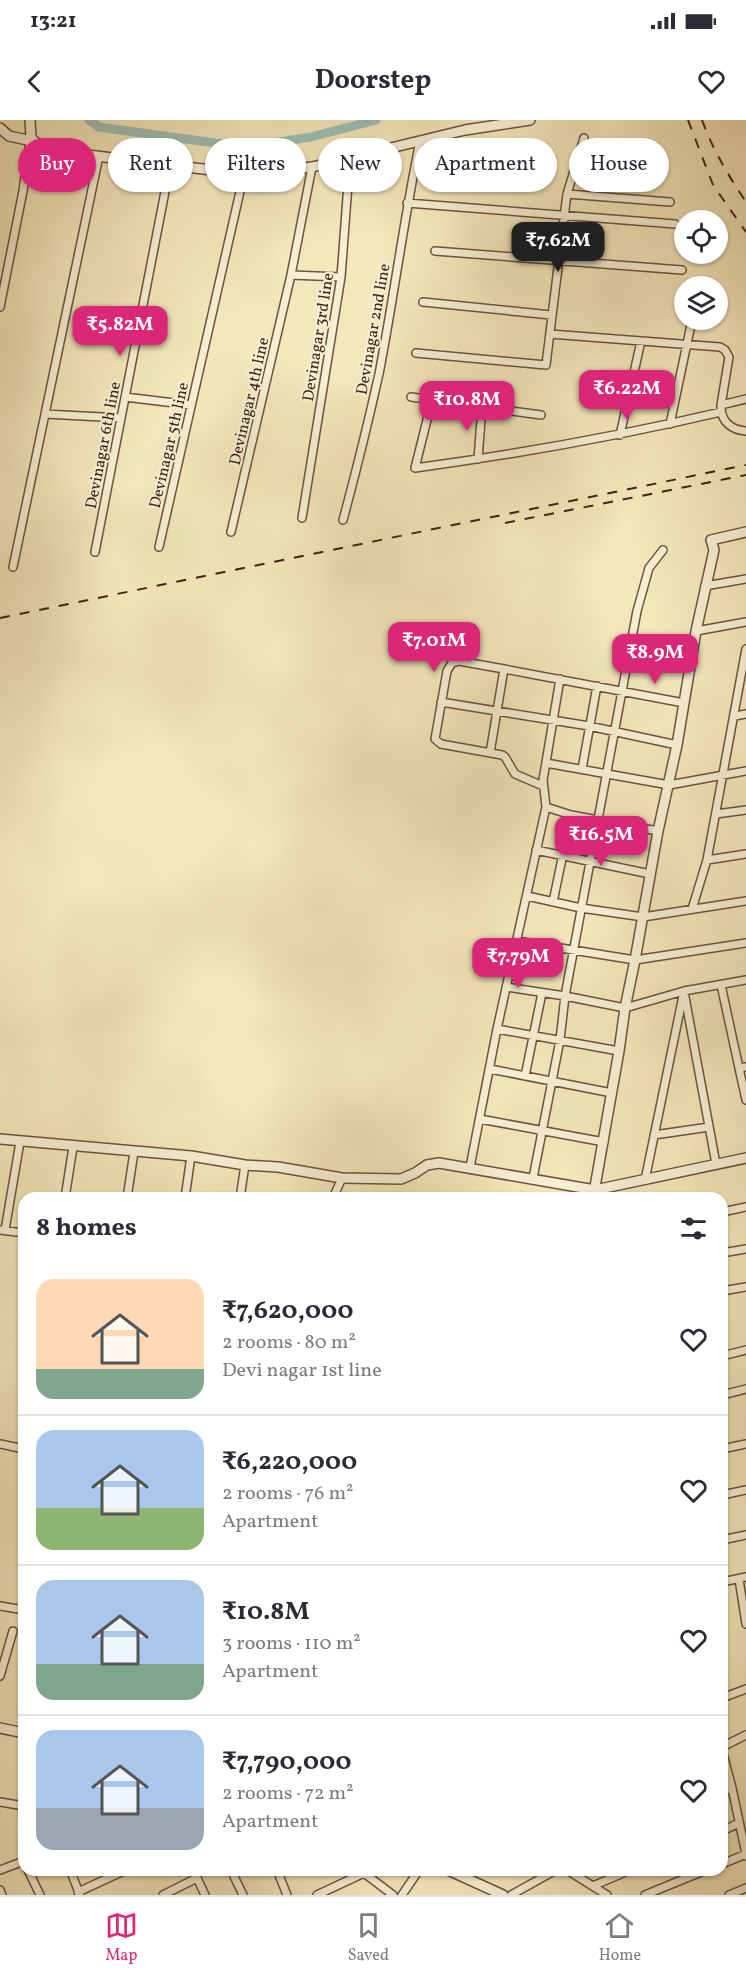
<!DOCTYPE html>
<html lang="en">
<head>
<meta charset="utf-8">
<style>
	:root { --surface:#fff; --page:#f2f2f3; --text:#2b2b33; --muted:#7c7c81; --line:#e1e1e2; --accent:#db2777 }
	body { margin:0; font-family:Vollkorn,serif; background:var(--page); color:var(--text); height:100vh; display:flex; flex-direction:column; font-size:22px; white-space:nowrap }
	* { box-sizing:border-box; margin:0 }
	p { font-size:20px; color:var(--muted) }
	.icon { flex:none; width:33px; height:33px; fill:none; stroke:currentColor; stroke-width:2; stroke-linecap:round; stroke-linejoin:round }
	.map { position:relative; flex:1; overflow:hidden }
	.details { position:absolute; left:18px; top:1072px; width:710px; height:684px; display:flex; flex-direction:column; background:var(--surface); border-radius:18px; box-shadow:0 2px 4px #0004 }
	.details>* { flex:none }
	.banner { position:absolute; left:18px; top:18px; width:711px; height:54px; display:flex; gap:12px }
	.fabs { position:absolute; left:674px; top:90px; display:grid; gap:12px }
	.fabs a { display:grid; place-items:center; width:54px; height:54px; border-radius:50%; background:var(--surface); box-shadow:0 2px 4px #0004; font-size:30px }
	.price { position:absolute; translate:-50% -51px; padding:0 14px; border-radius:12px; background:var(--accent); color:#fff; font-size:20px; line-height:39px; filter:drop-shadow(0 2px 3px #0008) }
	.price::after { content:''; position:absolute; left:50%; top:36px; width:18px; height:14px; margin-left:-9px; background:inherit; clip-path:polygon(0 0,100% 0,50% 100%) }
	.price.selected { background:#222; color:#fff }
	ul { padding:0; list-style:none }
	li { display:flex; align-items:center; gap:18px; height:150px; padding:0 18px }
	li+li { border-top:2px solid var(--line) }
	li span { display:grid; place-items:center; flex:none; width:168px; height:120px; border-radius:18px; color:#555 }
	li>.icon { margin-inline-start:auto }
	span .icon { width:72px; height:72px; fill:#fffc; stroke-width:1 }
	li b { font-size:26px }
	h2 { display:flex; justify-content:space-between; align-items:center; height:72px; padding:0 18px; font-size:26px }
	.tag { padding:0 21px; border-radius:27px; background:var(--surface); box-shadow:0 2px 4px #0004; font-size:21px; line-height:54px }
	.tag.selected { background:var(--accent); color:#fff }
	.status { display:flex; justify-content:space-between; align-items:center; height:42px; padding:0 30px; background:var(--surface); direction:ltr }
	.status svg { height:16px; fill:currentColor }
	header { display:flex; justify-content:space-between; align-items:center; height:78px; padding:0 18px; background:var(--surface); font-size:27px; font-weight:700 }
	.menu { display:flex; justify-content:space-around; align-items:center; height:84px; border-top:2px solid var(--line); background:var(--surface); font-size:16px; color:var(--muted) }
	.menu a { display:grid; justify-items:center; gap:3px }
	.menu .selected { color:var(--accent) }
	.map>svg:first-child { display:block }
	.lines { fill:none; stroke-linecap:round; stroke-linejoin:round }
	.canal { stroke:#9dbfb6; stroke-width:9 }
	.minor-casing { stroke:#6a533f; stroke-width:10 }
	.tertiary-casing { stroke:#6a533f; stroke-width:12 }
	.minor { stroke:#f8efd3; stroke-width:7 }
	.tertiary { stroke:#f8efd3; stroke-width:9 }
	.rail { stroke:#3c2216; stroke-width:2; stroke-dasharray:10 10; stroke-linecap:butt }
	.labels { text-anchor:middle; stroke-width:4.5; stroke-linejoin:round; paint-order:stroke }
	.street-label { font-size:16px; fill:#3c2216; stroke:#f8efd3 }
</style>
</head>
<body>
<div class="status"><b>13:21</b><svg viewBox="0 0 49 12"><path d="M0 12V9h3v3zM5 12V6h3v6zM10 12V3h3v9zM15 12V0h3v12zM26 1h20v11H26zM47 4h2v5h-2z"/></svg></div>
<header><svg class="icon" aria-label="back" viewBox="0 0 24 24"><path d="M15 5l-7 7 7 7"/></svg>Doorstep<svg class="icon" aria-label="heart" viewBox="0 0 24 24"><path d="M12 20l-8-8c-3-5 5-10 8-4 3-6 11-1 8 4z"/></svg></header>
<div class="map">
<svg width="746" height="1775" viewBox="0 0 746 1775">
	<rect width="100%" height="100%" fill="#f4e7bb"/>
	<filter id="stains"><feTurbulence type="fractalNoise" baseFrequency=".00333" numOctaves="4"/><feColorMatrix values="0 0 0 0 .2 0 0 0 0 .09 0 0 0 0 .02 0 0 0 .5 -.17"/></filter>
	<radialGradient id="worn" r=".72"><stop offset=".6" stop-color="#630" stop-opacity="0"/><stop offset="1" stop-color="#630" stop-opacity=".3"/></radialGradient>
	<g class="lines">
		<path class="canal" d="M89,0L99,7L215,23L252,26L311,17L376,0"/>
		<g class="minor-casing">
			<path id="minor" d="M312,47L291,155L341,157
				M567,74L670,82
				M407,83L675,104
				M435,131L682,150
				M423,182L551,195
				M0,187L23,71L30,21
				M550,214L720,227L725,230L729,237L721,285L746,279
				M416,233L546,245L567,74L584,18
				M125,277L191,285
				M411,277L541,295
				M432,280L415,348C518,334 619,316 721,292
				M721,287C721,302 732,310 746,311
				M45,294L121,298
				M670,304L692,200
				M620,315L641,221
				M478,339L482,287
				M302,398L341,157L350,38
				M343,400C356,352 368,303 379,254C394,177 404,98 420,21
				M231,412L291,155
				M159,427L244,54
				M95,432L170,46
				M13,447L99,36
				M705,466L746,459
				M696,511L746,502
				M441,582L589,606L677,625
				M735,596L746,594
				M490,633L504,549
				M546,643L669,665L746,651
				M582,649L597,566
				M543,666L515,654L505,637L502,635L441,624L435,619L447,551L452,543L459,541L504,549L684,583
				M546,687L571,695L658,711
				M716,694L746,690
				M536,730L650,754
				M707,740L746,529
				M527,776L581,788L643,797L746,781
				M553,782L571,695
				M692,789L707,740L746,734
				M517,821L635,840L746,823
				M721,865L739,948
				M506,867L565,876L625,888L684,871L746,860
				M685,877L716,1044
				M497,909L619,931
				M746,947L739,948L746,980
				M490,949L612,973
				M525,956L542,873
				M480,999L604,1022
				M654,1015L709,1007
				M470,1047L497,909L546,687L543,660L560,559
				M533,1058L560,920L565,876L637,491L649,448L663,430
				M645,1060L684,871
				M65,1078L73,1027
				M127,1078L134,1032
				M185,1078L191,1036
				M240,1078L245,1045
				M333,1078L342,1058
				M722,1092L746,1087
				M0,1110L24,1113
				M5,1110L20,1022
				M722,1133L746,1129
				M722,1171L746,1167
				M722,1236L746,1230
				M722,1275L746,1269
				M0,1324L24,1329
				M722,1329L746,1324
				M722,1375L746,1370
				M722,1420L746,1415
				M739,1459L746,1504
				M722,1462L746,1457
				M0,1486L24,1490
				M0,1556L13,1511
				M722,1578L746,1569
				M722,1627L746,1615
				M722,1630L732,1668L746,1734
				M722,1671L732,1668
				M0,1682L24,1686
				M722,1711L739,1703
				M722,1744L746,1734V1736
				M0,1750L24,1741
				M28,1750L40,1775
				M70,1750L80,1775
				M231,1750L243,1775
				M277,1750L287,1775
				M567,1750L607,1775
				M197,1758L205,1775
				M593,1766L630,1750
				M0,1770L2,1775
				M78,1772L126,1750
				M163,1775L197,1758L194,1750
				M317,1775L364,1753L393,1775
				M402,1775L419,1750
				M511,1775L556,1750
				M645,1775L706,1750
				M729,1775L746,1768"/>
		</g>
		<g class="tertiary-casing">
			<path id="tertiary" d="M30,0L31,18L36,23L88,35L244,54L312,47L465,10L530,0
				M0,8L9,16L32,21
				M0,1019L191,1036L245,1045L278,1047L342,1058L401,1059L415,1053L427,1045L439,1043L595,1070L746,1038
				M593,1078L619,931L625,888L635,840L658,711L677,625L696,511L714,430L711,420L746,412
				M0,1608L24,1613
				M448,1750L503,1775"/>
		</g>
		<use href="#minor" class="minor"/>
		<use href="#tertiary" class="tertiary"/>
		<path class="rail" d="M688,0L713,65L746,112
			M702,0C713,30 728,55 746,82
			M505,403L746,355
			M0,498L746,345"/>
	</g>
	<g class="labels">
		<g class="street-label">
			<text transform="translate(372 209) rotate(-80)" y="6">Devinagar 2nd line</text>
			<text transform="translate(317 217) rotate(-81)" y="6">Devinagar 3rd line</text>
			<text transform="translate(248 281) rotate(-77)" y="6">Devinagar 4th line</text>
			<text transform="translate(102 325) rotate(-79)" y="6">Devinagar 6th line</text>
			<text transform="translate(168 325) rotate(-77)" y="6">Devinagar 5th line</text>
		</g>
	</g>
	<rect width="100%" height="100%" filter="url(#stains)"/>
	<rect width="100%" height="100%" fill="url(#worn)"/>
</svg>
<div class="fabs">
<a><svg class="icon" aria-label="locate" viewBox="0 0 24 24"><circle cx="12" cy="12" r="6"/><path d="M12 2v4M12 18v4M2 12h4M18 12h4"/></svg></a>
<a><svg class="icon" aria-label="layers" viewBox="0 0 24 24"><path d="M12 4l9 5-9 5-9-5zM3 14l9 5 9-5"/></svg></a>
</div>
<b class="price selected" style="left:558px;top:153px">₹7.62M</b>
<b class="price" style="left:120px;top:237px">₹5.82M</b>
<b class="price" style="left:627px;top:301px">₹6.22M</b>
<b class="price" style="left:467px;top:312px">₹10.8M</b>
<b class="price" style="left:434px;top:553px">₹7.01M</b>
<b class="price" style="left:655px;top:565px">₹8.9M</b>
<b class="price" style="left:601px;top:747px">₹16.5M</b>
<b class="price" style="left:518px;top:869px">₹7.79M</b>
<div class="banner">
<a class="tag selected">Buy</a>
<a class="tag">Rent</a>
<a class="tag">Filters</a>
<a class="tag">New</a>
<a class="tag">Apartment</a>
<a class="tag">House</a>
</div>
<section class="details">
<h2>8 homes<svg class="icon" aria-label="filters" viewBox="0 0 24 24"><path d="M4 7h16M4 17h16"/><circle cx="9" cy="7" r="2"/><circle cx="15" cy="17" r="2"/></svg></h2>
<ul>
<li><span style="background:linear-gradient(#ffd9b3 75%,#7fa58c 0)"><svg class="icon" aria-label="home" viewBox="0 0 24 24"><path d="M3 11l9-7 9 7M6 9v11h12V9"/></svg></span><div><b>₹7,620,000</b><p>2 rooms · 80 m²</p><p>Devi nagar 1st line</p></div><svg class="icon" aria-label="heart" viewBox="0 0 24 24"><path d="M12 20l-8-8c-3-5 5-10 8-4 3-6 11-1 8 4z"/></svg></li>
<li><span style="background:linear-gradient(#a9c7e8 65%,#8fb573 0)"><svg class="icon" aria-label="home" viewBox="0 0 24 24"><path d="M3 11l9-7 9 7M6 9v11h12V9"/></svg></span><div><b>₹6,220,000</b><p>2 rooms · 76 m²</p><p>Apartment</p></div><svg class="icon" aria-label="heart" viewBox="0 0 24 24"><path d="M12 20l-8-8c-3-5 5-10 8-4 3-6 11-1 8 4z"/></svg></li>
<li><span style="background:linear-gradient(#a9c7e8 70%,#7fa58c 0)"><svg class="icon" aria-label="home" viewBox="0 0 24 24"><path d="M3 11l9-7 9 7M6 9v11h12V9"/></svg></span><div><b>₹10.8M</b><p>3 rooms · 110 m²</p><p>Apartment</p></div><svg class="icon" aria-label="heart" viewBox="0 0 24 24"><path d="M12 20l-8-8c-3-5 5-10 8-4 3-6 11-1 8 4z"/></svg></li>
<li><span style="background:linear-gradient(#a9c7e8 65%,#9aa5b1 0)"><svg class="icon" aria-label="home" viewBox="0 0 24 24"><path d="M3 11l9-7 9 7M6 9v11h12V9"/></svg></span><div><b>₹7,790,000</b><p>2 rooms · 72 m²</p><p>Apartment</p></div><svg class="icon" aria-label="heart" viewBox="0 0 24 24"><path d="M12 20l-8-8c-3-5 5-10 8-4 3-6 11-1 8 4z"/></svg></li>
</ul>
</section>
</div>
<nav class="menu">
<a class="selected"><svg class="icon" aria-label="map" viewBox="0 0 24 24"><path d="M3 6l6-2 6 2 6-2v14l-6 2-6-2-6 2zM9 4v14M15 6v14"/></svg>Map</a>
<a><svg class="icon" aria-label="saved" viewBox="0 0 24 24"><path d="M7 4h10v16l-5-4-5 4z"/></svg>Saved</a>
<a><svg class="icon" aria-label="home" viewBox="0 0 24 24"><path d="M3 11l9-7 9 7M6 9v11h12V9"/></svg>Home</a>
</nav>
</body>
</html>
